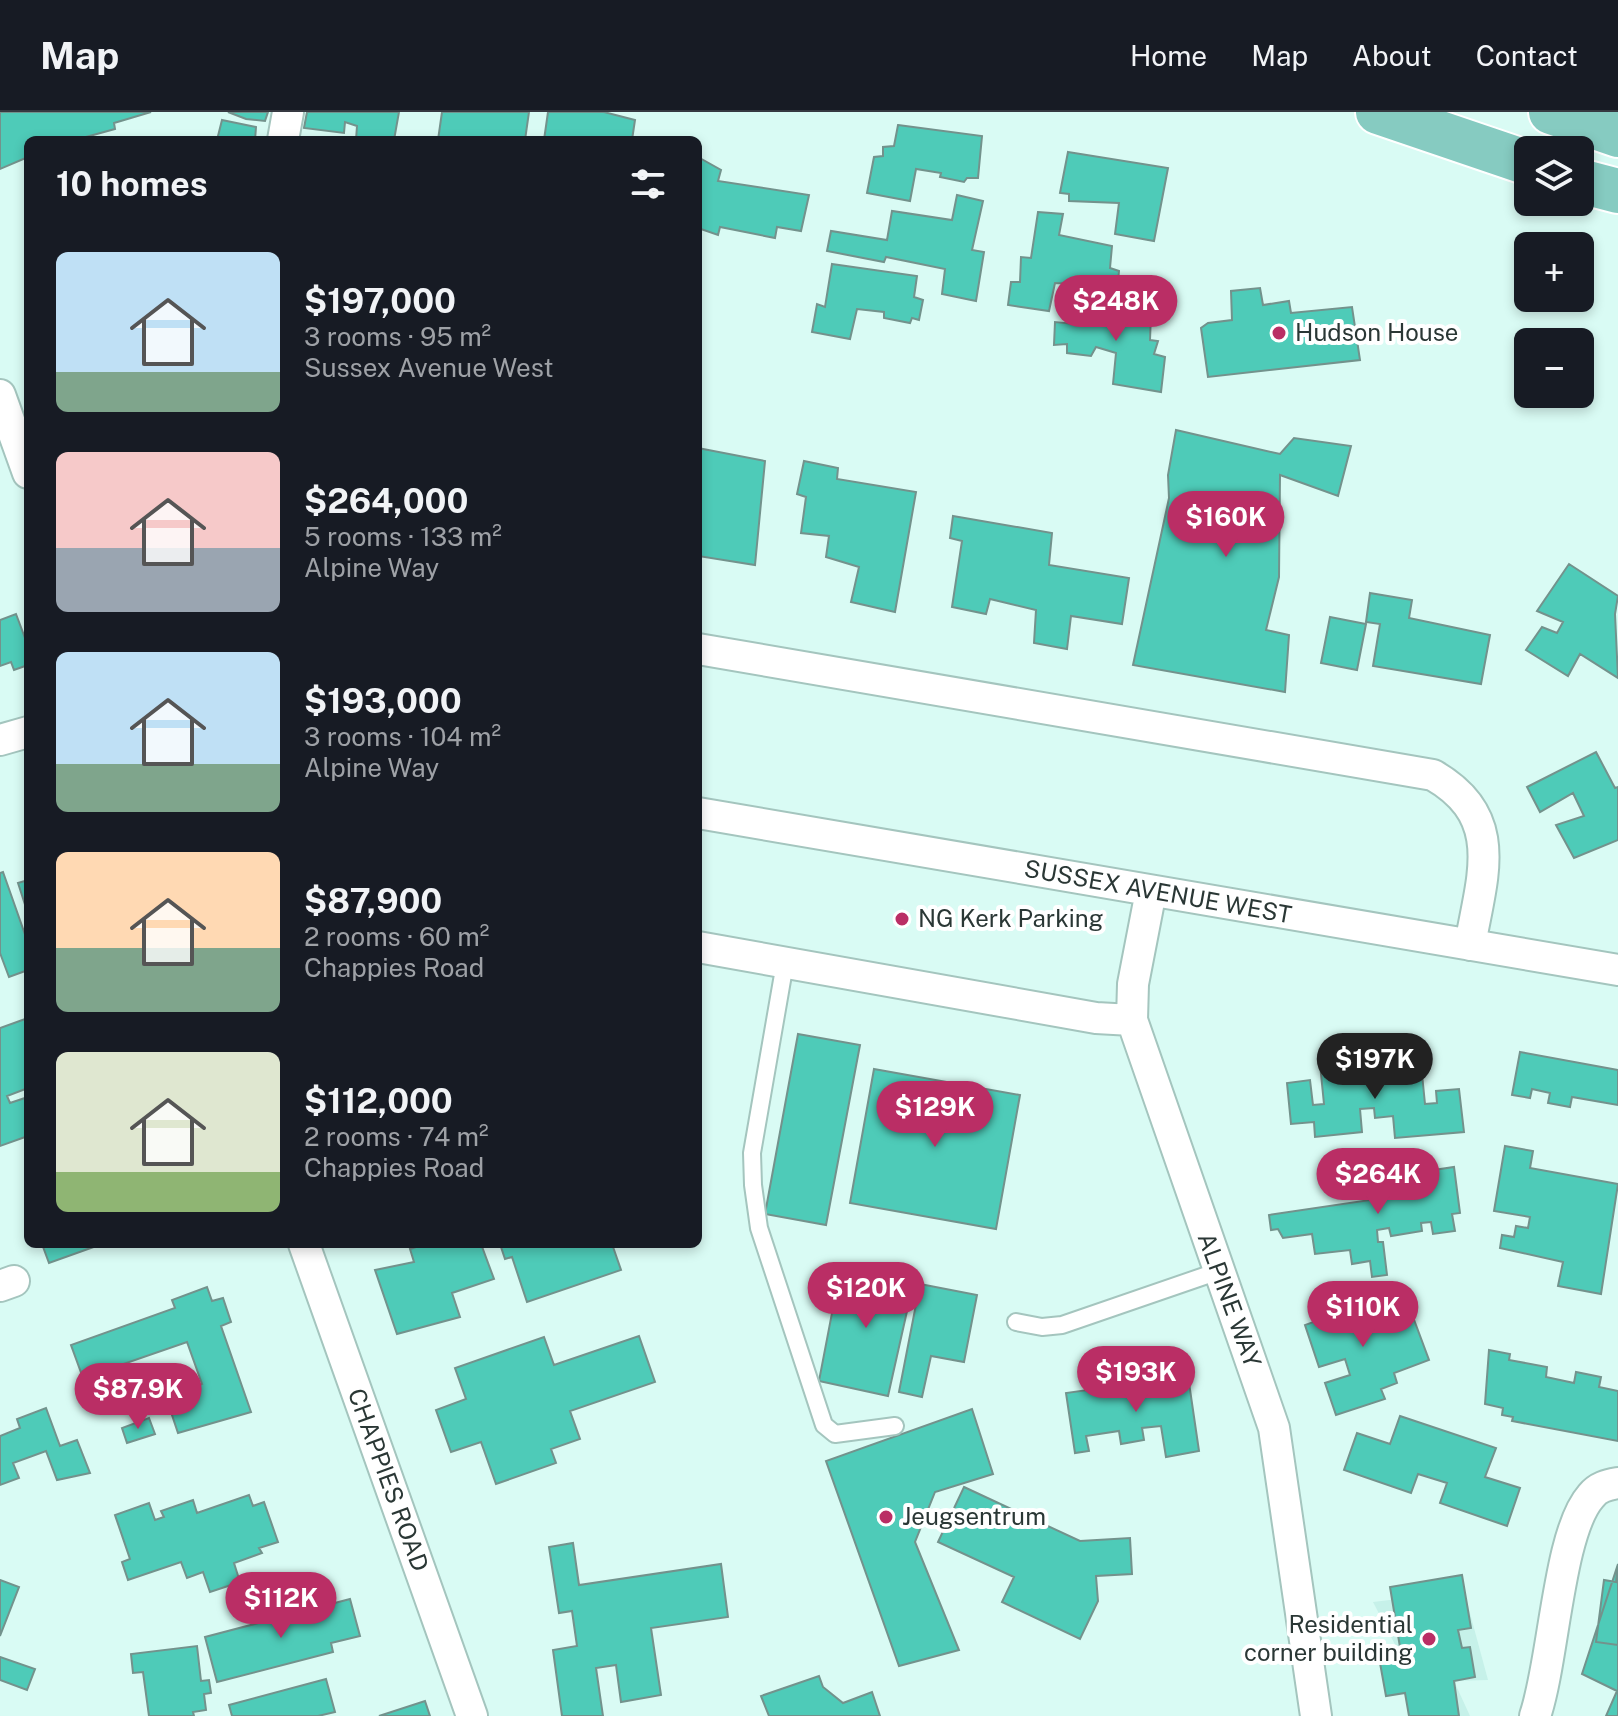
<!DOCTYPE html>
<html lang="en">
<head>
<meta charset="utf-8">
<style>
	:root { --surface:#171b24; --page:#20242c; --text:#f1f3f6; --muted:#9ea1a6; --line:#363941; --accent:#ba2e65 }
	body { margin:0; font-family:"Public Sans",sans-serif; background:var(--page); color:var(--text); height:100vh; display:flex; flex-direction:column; font-size:30px; white-space:nowrap }
	* { box-sizing:border-box; margin:0 }
	p { font-size:26px; color:var(--muted) }
	.icon { flex:none; width:44px; height:44px; fill:none; stroke:currentColor; stroke-width:2; stroke-linecap:round; stroke-linejoin:round }
	.map { position:relative; flex:1; overflow:hidden }
	.details { position:absolute; left:24px; top:24px; width:678px; height:1112px; display:flex; flex-direction:column; background:var(--surface); border-radius:12px; box-shadow:0 4px 12px #0003 }
	.details>* { flex:none }
	.controls { position:absolute; left:1514px; top:24px; display:grid; gap:16px }
	.controls a { display:grid; place-items:center; width:80px; height:80px; border-radius:12px; background:var(--surface); box-shadow:0 4px 12px #0003; font-size:40px }
	.price { position:absolute; translate:-50% -68px; padding:0 18px; border-radius:28px; background:var(--accent); color:#fff; font-size:26px; line-height:52px; filter:drop-shadow(0 2px 4px #0008) }
	.price::after { content:''; position:absolute; left:50%; top:48px; width:24px; height:18px; margin-left:-12px; background:inherit; clip-path:polygon(0 0,100% 0,50% 100%) }
	.price.on { background:#222; color:#fff }
	ul { padding:0; list-style:none }
	li { display:flex; align-items:center; gap:24px; height:200px; padding:0 32px }
	li span { display:grid; place-items:center; flex:none; width:224px; height:160px; border-radius:12px; color:#555 }
	li>.icon { margin-inline-start:auto }
	span .icon { width:96px; height:96px; fill:#fffc; stroke-width:1 }
	li b { font-size:34px }
	h2 { display:flex; justify-content:space-between; align-items:center; height:96px; padding:0 32px; font-size:34px }
	header { display:flex; align-items:center; gap:48px; box-sizing:border-box; height:112px; padding:0 40px; background:var(--surface); border-bottom:2px solid var(--line) }
	header strong { font-size:38px }
	nav { display:flex; gap:44px; margin-inline-start:auto; font-size:28px }
	.map>svg:first-child { display:block }
	.built { fill:#c6f1e9 }
	.building { fill:#4ecbb8; stroke:#73928c; stroke-width:2 }
	.lines { fill:none; stroke-linecap:round; stroke-linejoin:round }
	.service-casing { stroke:#a4c5be; stroke-width:20 }
	.minor-casing { stroke:#a4c5be; stroke-width:34 }
	.primary-casing { stroke:#fff; stroke-width:48 }
	.service { stroke:#fff; stroke-width:16 }
	.minor { stroke:#fff; stroke-width:30 }
	.primary { stroke:#86cbc1; stroke-width:44 }
	.poi-dot { fill:#ba2e65; stroke:#fff; stroke-width:3 }
	.labels { text-anchor:middle; stroke-width:8; stroke-linejoin:round; paint-order:stroke }
	.poi-label { font-size:24px; fill:#2a3735; stroke:#fff; text-anchor:start }
	.street-label { font-size:24px; fill:#2a3735; stroke:#fff }
</style>
</head>
<body>
<header>
<strong>Map</strong>
<nav><a>Home</a><a>Map</a><a>About</a><a>Contact</a></nav>
</header>
<div class="map">
<svg width="1618" height="1604" viewBox="0 0 1618 1604">
	<rect width="100%" height="100%" fill="#d9fbf4"/>
	<path class="built" d="M1464,1479L1488,1568L1454,1569L1470,1604H1409L1405,1581L1386,1584L1380,1551L1402,1546L1373,1490Z"/>
	<path class="building" d="M0,0H151L114,11L115,17L86,25L87,28H28V45L0,57Z
		M228,0H268L265,9L246,7Z
		M307,0H399L394,28H356L357,14L345,10L344,21L304,16Z
		M442,0H529L525,28H438Z
		M548,0H604L635,8L632,28H544Z
		M222,8L256,15L255,28H217Z
		M898,13L982,24L978,66H967L964,70L940,65L941,61L916,57L910,89L867,81L874,45L883,44V35L894,34Z
		M1068,40L1168,56L1154,129L1115,122L1119,91L1069,89V82L1060,81Z
		M698,45L721,58L718,69L809,83L801,119L777,115L775,126L720,115L718,123L698,116Z
		M957,83L983,89L972,138L984,140L976,189L942,182L945,157L886,145L884,150L827,139L831,119L887,128L892,99L952,108Z
		M1038,100L1063,102L1059,123L1112,134L1110,156L1119,159L1117,179L1106,176L1104,183L1079,178V172L1055,171L1049,199L1008,193L1011,170H1020L1021,145L1031,146Z
		M832,152L917,164L914,185L923,188L919,208L912,206L910,211L884,206V200L857,197L850,227L812,220L817,192L825,195Z
		M1260,176L1263,193L1289,189L1291,201L1352,195L1360,248L1208,265L1201,216L1208,211L1232,208L1231,179Z
		M1076,190L1151,202L1150,228L1158,229L1154,242L1165,245L1161,280L1113,272L1116,241L1096,235L1091,244L1067,241V232L1054,233L1055,210L1074,212Z
		M1176,318L1280,342L1294,326L1351,334L1338,384L1280,363L1279,465L1266,518L1289,523L1285,580L1133,553L1169,386L1168,363Z
		M698,336L765,349L755,453L698,444Z
		M804,349L838,356L837,367L916,380L895,500L851,490L859,455L826,445L829,424L801,421L806,385L797,382Z
		M953,404L1052,421L1049,453L1129,466L1122,512L1071,504L1067,537L1034,531L1036,498L990,487L986,502L952,495L962,429L950,426Z
		M1569,452L1618,484L1615,502L1618,566L1580,542L1568,564L1526,538L1542,515L1557,521L1563,510L1537,499Z
		M1370,481L1412,488L1409,506L1490,523L1481,572L1373,554L1380,512L1366,510Z
		M16,502L28,534V553L14,558L11,550L0,554V508Z
		M1330,505L1366,512L1357,558L1321,551Z
		M1596,640L1615,676L1618,675V728L1574,746L1556,713L1584,704L1573,681L1540,700L1527,675Z
		M3,760L28,831V858L9,865L0,841V761Z
		M28,768V802L18,771Z
		M28,906V976L7,984L10,991L28,985V1024L0,1034V916Z
		M798,922L860,933L826,1113L765,1102Z
		M1520,940L1618,958V993L1572,985L1570,995L1548,991L1550,981L1532,977L1530,986L1512,983Z
		M1372,947V957L1421,952L1425,992L1437,991L1436,979L1459,977L1464,1020L1395,1026L1393,1004L1375,1006L1374,996L1360,997L1362,1020L1315,1025L1314,1010L1291,1012L1287,971L1310,968L1313,993L1324,992L1320,952Z
		M874,957L1020,983L996,1117L850,1091Z
		M1505,1034L1533,1039L1530,1056L1618,1072L1601,1182L1558,1174L1563,1150L1500,1136L1502,1123L1514,1125L1516,1114L1528,1116L1530,1105L1494,1099Z
		M1454,1055L1460,1101L1452,1102L1455,1119L1433,1122L1431,1110L1421,1111L1422,1119L1391,1124L1389,1116L1377,1118L1378,1130H1383L1387,1163L1372,1165L1370,1149L1352,1152L1350,1138L1315,1142L1312,1122L1283,1126L1278,1117L1271,1118L1269,1103L1377,1087L1374,1067Z
		M42,1132H102L49,1151Z
		M425,1132H481L494,1167L452,1181L460,1205L397,1222L375,1158L414,1150L410,1137Z
		M500,1132H612L621,1158L527,1190L512,1145L505,1147Z
		M841,1154L914,1168L888,1284L819,1269Z
		M920,1172L977,1183L964,1250L931,1244L922,1285L899,1280Z
		M207,1175L212,1189L223,1186L231,1210L221,1214L251,1300L178,1321L169,1294L186,1288L183,1279L202,1272L187,1230L83,1266L71,1233L175,1196L172,1188Z
		M1344,1175L1353,1201L1387,1189L1395,1212L1413,1205L1429,1248L1394,1261L1397,1271L1381,1277L1385,1287L1336,1303L1325,1271L1350,1263L1345,1247L1319,1255L1305,1213L1322,1207L1315,1186Z
		M639,1224L655,1270L570,1299L580,1327L551,1337L556,1351L496,1372L481,1330L451,1340L436,1298L466,1287L455,1256L544,1225L554,1253Z
		M1489,1238L1510,1242L1509,1248L1547,1255L1546,1265L1574,1271L1576,1260L1601,1265L1599,1275L1618,1279V1329L1512,1309L1513,1305L1502,1303L1503,1296L1485,1292Z
		M1188,1264L1199,1339L1166,1345L1161,1314L1142,1316L1144,1328L1121,1332L1119,1319L1086,1324L1089,1339L1075,1341L1066,1281Z
		M46,1296L60,1334L77,1328L90,1361L57,1368L46,1339L13,1351L19,1366L0,1373V1324L20,1316L17,1307Z
		M972,1297L993,1362L935,1380L915,1430L959,1538L899,1554L826,1349Z
		M1400,1304L1496,1336L1485,1365L1520,1376L1507,1414L1440,1391L1447,1371L1418,1362L1411,1381L1344,1358L1357,1321L1390,1332Z
		M149,1306L155,1322L127,1331L122,1316Z
		M964,1375L1080,1429L1130,1426L1132,1462L1096,1464L1098,1489L1080,1527L1002,1490L1014,1465L938,1430Z
		M249,1383L253,1394L264,1390L278,1430L259,1436L262,1441L234,1451L240,1470L210,1480L203,1460L187,1466L181,1450L128,1468L122,1450L130,1447L115,1403L149,1391L155,1408L164,1405L161,1399L193,1388L197,1401Z
		M573,1431L579,1473L721,1452L728,1505L651,1516L661,1583L621,1590L616,1553L596,1556L603,1604H562L553,1538L577,1534L572,1499L559,1501L549,1435Z
		M1618,1452V1533L1596,1530L1604,1468L1616,1470Z
		M1618,1452V1604H1606L1617,1579L1582,1562Z
		M1462,1463L1471,1516L1458,1518L1462,1536L1470,1535L1475,1565L1454,1569L1459,1604H1409L1405,1581L1386,1584L1380,1551L1402,1547L1390,1475Z
		M0,1468L19,1475L0,1524Z
		M350,1487L360,1524L331,1531L333,1540L217,1570L205,1525Z
		M197,1534L201,1569L209,1568L211,1581L204,1582L206,1598L193,1600L194,1604H149L143,1560L133,1561L131,1542Z
		M0,1545L35,1557L27,1578L0,1568Z
		M819,1564L823,1575L843,1591L872,1580L880,1604H769L761,1584Z
		M326,1567L335,1600L318,1604H232L229,1593Z
		M425,1589L430,1604H379Z"/>
	<g class="lines">
		<g class="service-casing">
			<path id="service" d="M785,851L752,1041L753,1073L759,1116L824,1313L835,1322L895,1314
				M1016,1210L1042,1215L1062,1213L1219,1159"/>
		</g>
		<g class="minor-casing">
			<path id="minor" d="M283,28L288,0
				M0,283L28,361
				M698,537L1433,663C1506,705 1482,764 1470,833
				M0,628L28,620
				M698,701L1618,858
				M1151,779L1133,872L1132,908L1274,1316L1316,1604
				M698,835L1096,906L1132,908
				M304,1132L472,1604
				M0,1174L14,1169
				M1535,1604C1554,1549 1558,1421 1591,1384C1598,1375 1607,1373 1618,1371"/>
		</g>
		<g class="primary-casing">
			<path id="primary" d="M1378,0L1528,51
				M1551,0L1618,23
				M1580,69L1618,79"/>
		</g>
		<use href="#service" class="service"/>
		<use href="#minor" class="minor"/>
		<use href="#primary" class="primary"/>
	</g>
	<g class="poi-dot">
		<circle cx="1279" cy="221" r="8"/>
		<circle cx="902" cy="807" r="8"/>
		<circle cx="886" cy="1405" r="8"/>
		<circle cx="1429" cy="1527" r="8"/>
	</g>
	<g class="labels">
		<g class="poi-label">
			<text x="1295" y="229">Hudson House</text>
			<text x="918" y="815">NG Kerk Parking</text>
			<text x="902" y="1413">Jeugsentrum</text>
			<text x="1413" y="1521" text-anchor="end">Residential<tspan x="1413" dy="28">corner building</tspan></text>
		</g>
		<g class="street-label">
			<text transform="translate(1158 780) rotate(10)" y="8">SUSSEX AVENUE WEST</text>
			<text transform="translate(1229 1188) rotate(70)" y="8">ALPINE WAY</text>
			<text transform="translate(388 1368) rotate(70)" y="8">CHAPPIES ROAD</text>
		</g>
	</g>
</svg>
<div class="controls">
<a><svg class="icon" aria-label="layers" viewBox="0 0 24 24"><path d="M12 4l9 5-9 5-9-5zM3 14l9 5 9-5"/></svg></a>
<a>+</a>
<a>−</a>
</div>
<b class="price" style="left:1116px;top:231px">$248K</b>
<b class="price" style="left:1226px;top:447px">$160K</b>
<b class="price on" style="left:1375px;top:989px">$197K</b>
<b class="price" style="left:935px;top:1037px">$129K</b>
<b class="price" style="left:1378px;top:1104px">$264K</b>
<b class="price" style="left:866px;top:1218px">$120K</b>
<b class="price" style="left:1363px;top:1237px">$110K</b>
<b class="price" style="left:1136px;top:1302px">$193K</b>
<b class="price" style="left:138px;top:1319px">$87.9K</b>
<b class="price" style="left:281px;top:1528px">$112K</b>
<section class="details">
<h2>10 homes<svg class="icon" aria-label="filters" viewBox="0 0 24 24"><path d="M4 7h16M4 17h16"/><circle cx="9" cy="7" r="2"/><circle cx="15" cy="17" r="2"/></svg></h2>
<ul>
<li><span style="background:linear-gradient(#bfe0f5 75%,#7fa58c 0)"><svg class="icon" aria-label="home" viewBox="0 0 24 24"><path d="M3 11l9-7 9 7M6 9v11h12V9"/></svg></span><div><b>$197,000</b><p>3 rooms · 95 m²</p><p>Sussex Avenue West</p></div></li>
<li><span style="background:linear-gradient(#f6c9c9 60%,#9aa5b1 0)"><svg class="icon" aria-label="home" viewBox="0 0 24 24"><path d="M3 11l9-7 9 7M6 9v11h12V9"/></svg></span><div><b>$264,000</b><p>5 rooms · 133 m²</p><p>Alpine Way</p></div></li>
<li><span style="background:linear-gradient(#bfe0f5 70%,#7fa58c 0)"><svg class="icon" aria-label="home" viewBox="0 0 24 24"><path d="M3 11l9-7 9 7M6 9v11h12V9"/></svg></span><div><b>$193,000</b><p>3 rooms · 104 m²</p><p>Alpine Way</p></div></li>
<li><span style="background:linear-gradient(#ffd9b3 60%,#7fa58c 0)"><svg class="icon" aria-label="home" viewBox="0 0 24 24"><path d="M3 11l9-7 9 7M6 9v11h12V9"/></svg></span><div><b>$87,900</b><p>2 rooms · 60 m²</p><p>Chappies Road</p></div></li>
<li><span style="background:linear-gradient(#dfe7d0 75%,#8fb573 0)"><svg class="icon" aria-label="home" viewBox="0 0 24 24"><path d="M3 11l9-7 9 7M6 9v11h12V9"/></svg></span><div><b>$112,000</b><p>2 rooms · 74 m²</p><p>Chappies Road</p></div></li>
</ul>
</section>
</div>
</body>
</html>
